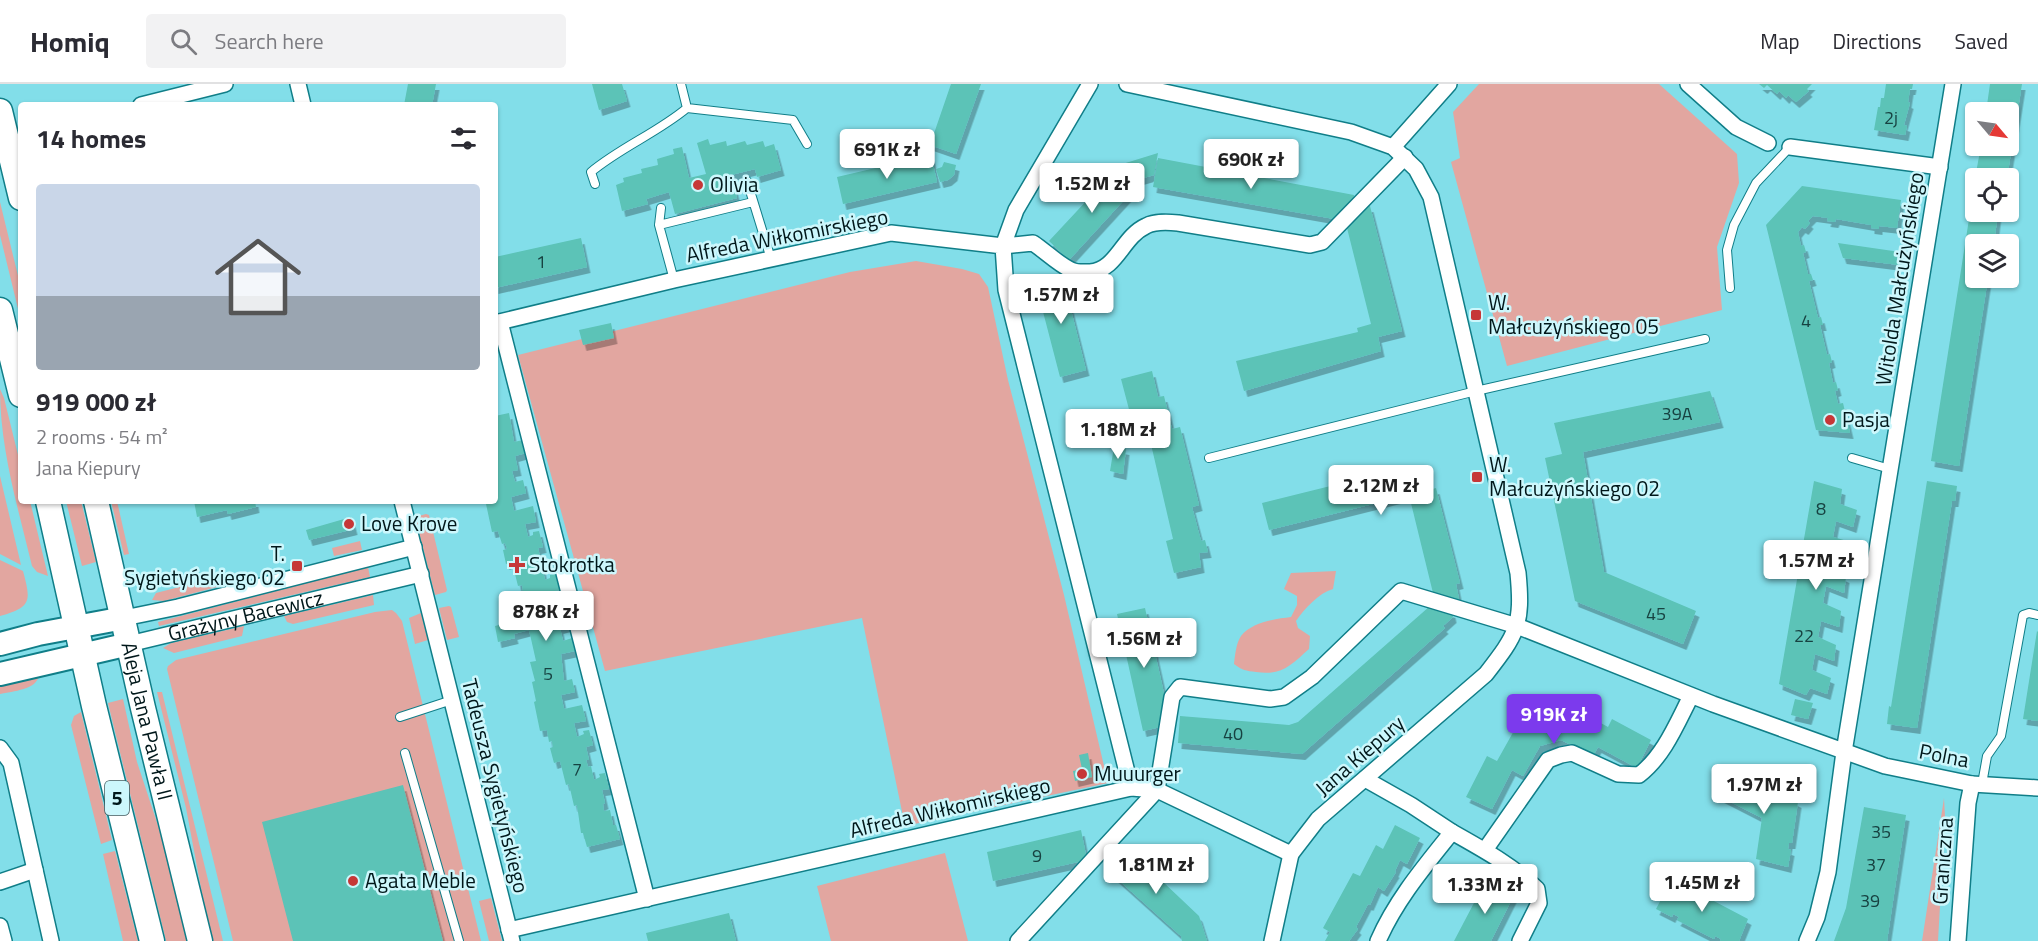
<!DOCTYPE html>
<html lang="en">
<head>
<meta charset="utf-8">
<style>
	:root { --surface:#fff; --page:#f2f2f3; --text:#2b2b33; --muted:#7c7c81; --line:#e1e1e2; --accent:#7c3aed }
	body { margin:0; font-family:"Titillium Web",sans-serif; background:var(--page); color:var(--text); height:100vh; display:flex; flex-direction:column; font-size:22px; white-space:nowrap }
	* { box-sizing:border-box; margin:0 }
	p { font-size:20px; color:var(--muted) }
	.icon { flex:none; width:33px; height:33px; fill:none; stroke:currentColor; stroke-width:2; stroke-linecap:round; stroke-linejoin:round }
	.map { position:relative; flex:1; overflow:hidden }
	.drawer { position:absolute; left:18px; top:18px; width:480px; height:402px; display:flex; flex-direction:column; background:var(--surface); border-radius:6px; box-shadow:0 2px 4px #0004 }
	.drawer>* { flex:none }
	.needle { width:39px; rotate:119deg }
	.fabs { position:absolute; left:1965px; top:18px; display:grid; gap:12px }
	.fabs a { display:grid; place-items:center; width:54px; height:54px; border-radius:6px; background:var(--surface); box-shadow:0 2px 4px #0004; font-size:30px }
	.price { position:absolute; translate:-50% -51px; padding:0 14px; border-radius:6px; background:#fff; color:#222; font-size:20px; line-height:39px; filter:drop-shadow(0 2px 3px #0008) }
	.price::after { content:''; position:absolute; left:50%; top:36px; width:18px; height:14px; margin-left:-9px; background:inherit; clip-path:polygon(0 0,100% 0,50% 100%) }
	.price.active { background:var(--accent); color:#fff }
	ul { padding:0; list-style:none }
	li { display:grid; align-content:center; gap:12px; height:318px; padding:0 18px }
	li span { display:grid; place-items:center; height:186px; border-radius:6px; color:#555 }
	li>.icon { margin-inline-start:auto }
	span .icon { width:108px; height:108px; fill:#fffc; stroke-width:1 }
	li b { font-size:26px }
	h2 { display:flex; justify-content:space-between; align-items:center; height:72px; padding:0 18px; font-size:26px }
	header { display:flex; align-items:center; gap:36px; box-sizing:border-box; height:84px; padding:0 30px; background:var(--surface); border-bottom:2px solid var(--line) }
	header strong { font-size:28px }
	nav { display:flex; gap:33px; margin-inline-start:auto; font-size:21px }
	.search { width:420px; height:54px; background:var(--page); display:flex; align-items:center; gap:15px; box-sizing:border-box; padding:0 21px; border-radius:6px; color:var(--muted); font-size:22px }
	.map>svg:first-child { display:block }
	.green { fill:#e2a6a0 }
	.building { fill:#5bc3b7; filter:url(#shadow) }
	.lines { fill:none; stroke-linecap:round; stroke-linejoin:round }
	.lane-casing { stroke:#107e88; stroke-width:10 }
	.street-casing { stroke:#107e88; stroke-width:18 }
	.secondary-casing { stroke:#107e88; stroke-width:26 }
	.primary-casing { stroke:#107e88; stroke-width:27 }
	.lane { stroke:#fff; stroke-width:8 }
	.street { stroke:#fff; stroke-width:15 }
	.secondary { stroke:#fff; stroke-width:22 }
	.primary { stroke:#fff; stroke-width:24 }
	.poi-dot { fill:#c63737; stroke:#ccf7fc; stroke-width:2 }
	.labels { text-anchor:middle; stroke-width:5; stroke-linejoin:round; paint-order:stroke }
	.number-label { font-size:18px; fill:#174241 }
	.shield { fill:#ccf7fc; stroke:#3d5a5e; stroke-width:1.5 }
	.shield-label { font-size:20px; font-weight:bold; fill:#00171a }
	.poi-label { font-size:21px; fill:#00171a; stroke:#ccf7fc; text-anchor:start }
	.street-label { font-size:21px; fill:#00171a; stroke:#ccf7fc }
</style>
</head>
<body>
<header>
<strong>Homiq</strong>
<div class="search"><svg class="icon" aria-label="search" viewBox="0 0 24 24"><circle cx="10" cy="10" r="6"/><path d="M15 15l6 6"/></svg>Search here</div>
<nav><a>Map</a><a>Directions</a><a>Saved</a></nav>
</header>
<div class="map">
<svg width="2038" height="857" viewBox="0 0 2038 857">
	<defs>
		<filter id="shadow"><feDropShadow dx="3.5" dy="6" stdDeviation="0" flood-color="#0004"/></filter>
	</defs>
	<rect width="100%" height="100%" fill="#82dee9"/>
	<path class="green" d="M1479,0H1659L1737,70L1739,99L1717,163L1722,226L1507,282L1451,78L1460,74L1453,28Z
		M0,118L21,204V237L0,151Z
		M916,177L962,185L979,190L988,203L1008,296L1064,511L1108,699L905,742L862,534L605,587L518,271L850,188Z
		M0,305L4,314L21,383V417H30L48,492L37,488L32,482C18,424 0,365 0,305Z
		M0,391V392L21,481L0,470Z
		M66,417H81L96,478L82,482Z
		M111,417H117L129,470L124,471Z
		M426,430L429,431L447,506L446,508L435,511L415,433Z
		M360,457L362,466L334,472L332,464Z
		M0,476L23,487C31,517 32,523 0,532Z
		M368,483L370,493L159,542L158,538Z
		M1336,487L1333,505C1319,509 1305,524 1296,537L1298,544L1310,552L1309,565C1291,581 1282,592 1256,588C1246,587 1242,586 1234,580C1235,572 1236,559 1241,552C1252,538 1275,535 1291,533L1297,521V512L1284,505L1291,489Z
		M234,489L238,491L240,497L164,517L152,516L156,509Z
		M373,511L374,521L293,540L287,538L284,532Z
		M449,522L451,523L459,553L447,556L439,524Z
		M392,526L396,529L402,537L481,857H233L167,585L168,582L176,576L375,528Z
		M421,529L428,556L415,560L409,534Z
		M244,542L242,552L174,569L163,564L171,559Z
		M39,591C37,606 13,607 0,610V600Z
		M157,608H162L223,857H211L186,724Z
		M123,615L137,678L170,778L190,857H166L108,619Z
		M81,628L112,756L101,760L71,641L74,632Z
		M1944,714L1945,733L1938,857H1922Z
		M115,767L138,857H123L103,770Z
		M945,769L968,857H831L817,802Z
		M491,814L502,857H489L479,817Z"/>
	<path class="building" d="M408,0H436L432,21H404Z
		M592,0H622L627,17L599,26Z
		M951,0H981L956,70L930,61Z
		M1759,0H1812L1807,5L1809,7L1796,18L1788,11L1786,14L1779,7L1777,10L1767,1L1764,4Z
		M1886,0H1913L1912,5H1910L1908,18L1910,19L1904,41L1907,42L1905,51L1874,46L1878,23H1880L1881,14H1884Z
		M1990,0H2022L2007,94H1975L1981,62H2008V28H1986Z
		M708,55L710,61L726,57L727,62L745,57L747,61L763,57L765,63L774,60L781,86L757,93L755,85L731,91L737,114L675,130L669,108L646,115L648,120L622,127L616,101L624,98L623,94L642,89L641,85L658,81L657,75L674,70L673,65L682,63L689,94L706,90L697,59Z
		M1158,69L1154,91L1133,97L1116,82Z
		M931,71L937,98L843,120L837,93Z
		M1158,74L1354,111L1353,120L1340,136L1153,103Z
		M944,78L956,81L954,91L948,96L940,98L936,85L942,83Z
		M1117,84L1135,104L1069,176L1049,157Z
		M1802,102L1901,116L1897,144L1879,142V145L1871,144V141L1836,135L1835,138L1827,137L1828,134L1813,132L1808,137L1810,139L1805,145L1802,143L1798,148L1801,162L1804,161L1806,168L1803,169L1808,190H1811L1813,196L1809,197L1818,234L1821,233L1823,241H1820L1827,271L1830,270L1832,278L1829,279L1833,299L1836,298L1838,306L1835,307L1838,320L1843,319L1850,349L1816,346L1766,141Z
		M1972,116H1976V128H1998L1994,160H1976V194H1988L1959,382L1931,377Z
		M1370,122L1402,247L1378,253L1381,267L1244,307L1236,277L1358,248L1357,244L1371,240L1346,140L1364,123Z
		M581,154L587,183L495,204V173Z
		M1838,159L1900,168L1899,181L1843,174Z
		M1062,190L1086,286L1060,293L1035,197Z
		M611,239L614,254L583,261L579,246Z
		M1152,287L1158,313L1164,312L1172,345L1180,343L1199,421L1192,423L1201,457L1205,456L1208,468L1199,469L1201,483L1174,489L1166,457L1173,455L1150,356L1148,349L1136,352L1121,295Z
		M1710,307L1720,338L1583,368L1604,488L1696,527L1683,560L1575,517L1545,374L1562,370L1554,339Z
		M509,329L514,358L523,356L526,369L515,372L518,386L512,387L515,398L523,396L526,409L511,413L514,427L533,422L536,438L525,440L528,453L533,451V448L539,447L543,463L538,464L541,477L538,478L539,483H542L545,496L550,494V491L556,489L560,506L554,507L557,520H555L557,528L563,527L567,542L560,544L563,557L572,554L575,567L561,570L564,597L572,595L575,608L561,611L564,625L582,621L586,637L574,639L577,653L584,650L583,647L589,646L593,661L586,663L589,676H586L588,683L591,682L594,696L600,693L599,690L605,689L609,705L602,706L605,719L603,720L604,727L610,726L613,741H616L620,755L587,763L583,749H581L577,721L574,722L569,700L566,701L560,677L554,679L550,664L553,663L552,657L549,658L547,646L540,647L534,618L536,617L532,598L535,597L530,578L536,577L529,546L514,550L515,554L498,558L495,542L511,538L513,543L527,539L526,535L532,534L529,522L524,523L520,508L523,507L522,501L518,502L512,478L506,480L503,466L507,465L505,459L502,460L498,447L492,448L486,420H488V417H495V332Z
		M1114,363L1126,365L1123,390L1110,387Z
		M1411,382L1415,395L1426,392L1429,406L1436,404L1460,499L1456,500L1459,515L1455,517L1433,509L1409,411L1269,446L1262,419Z
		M1814,397L1842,405L1840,420L1857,426L1853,443L1836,437L1833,453L1851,458L1847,475L1830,468L1829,476L1828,485L1846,493L1844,509L1826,502L1823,519L1841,527L1839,543L1821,537L1818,553L1836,561L1834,577L1815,570L1812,586L1831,594L1827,610L1810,604L1806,611L1779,600Z
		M1927,397L1957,402L1955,417H1952L1917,644L1887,640L1889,622L1891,623Z
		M194,417H255L256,423L228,430L227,426L197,433Z
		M351,433L354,445L309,456L306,446Z
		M1430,522L1452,528L1453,533L1443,542L1445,544L1302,670L1178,659L1180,632L1289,641L1298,638Z
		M1145,524L1167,623L1165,642L1143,647L1117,530Z
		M2037,547L2038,548V637L2023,635Z
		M1795,615L1813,619L1808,635L1791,631Z
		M1559,616L1608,643L1612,635L1651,656L1637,684L1598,663L1593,672L1561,656L1540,662L1523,692L1512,686L1492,725L1466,713L1487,672L1497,677L1525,627Z
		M1088,669L1092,693L1075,697L1073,687L1082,685L1079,671Z
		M1731,684L1798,718L1792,759H1789L1788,765L1791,766L1788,783L1756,775L1762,734L1715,710Z
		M403,701L443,857H293L262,738Z
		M1864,723L1906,731L1887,857H1834L1846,824Z
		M1395,741L1420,754L1407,780L1400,776L1395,787L1396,788L1384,807L1378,803L1370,821L1368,820L1356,843L1358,845L1349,857H1325L1330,848L1323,844L1353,789L1360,792L1376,761L1383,765Z
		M1081,746L1087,776L993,797L987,768Z
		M1124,761L1199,832L1207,857H1182L1181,852L1104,783Z
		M1674,796L1748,835L1739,857H1720L1721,855L1715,852L1714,855L1677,836L1679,833L1673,830L1672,833L1656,825L1665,808L1667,809Z
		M1485,798L1513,813L1491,857H1454Z
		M729,829L736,857H648L646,849Z"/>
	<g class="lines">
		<g class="lane-casing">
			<path id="lane" d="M681,0L687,24
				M747,97L771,175
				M595,100L591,88C621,63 657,49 687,24L793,36L807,60
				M661,124L659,141L674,196
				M659,141L753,118
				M1730,204L1727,166L1734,141L1756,99L1790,63
				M1209,374L1476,307L1705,255
				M1852,374L1890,385
				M400,633L452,616
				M405,669L459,857
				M1982,700L1987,672L2001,652L2023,531L2029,529L2038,531"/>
		</g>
		<g class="street-casing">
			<g id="street">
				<path d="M298,0L303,21"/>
				<path d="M1090,0L1016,126L1003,162L1033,159C1045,167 1058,180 1071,186C1077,189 1084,188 1090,188C1117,186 1122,153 1146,142C1155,137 1168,138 1178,139L1310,161L1322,158L1405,73"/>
				<path d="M1127,0L1351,48L1393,63L1416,85L1431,113L1518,489C1523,541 1517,550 1486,590L1318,735L1291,770L1272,857"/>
				<path d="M1688,0L1736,43L1768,59"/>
				<path d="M141,21L225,0"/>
				<path d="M1393,63L1449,0"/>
				<path d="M1790,63L1940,83"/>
				<path d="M500,238L647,815"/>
				<path d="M495,239L674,196L891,149L1003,162L1006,206L1131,704L509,846"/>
				<path d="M402,417L512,857"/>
				<path d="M124,534L178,523L414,463"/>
				<path id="s1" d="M129,560L421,490"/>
				<path d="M0,664L11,679L51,857"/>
				<path d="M1365,695L1411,721L1452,748C1424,783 1396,816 1378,857"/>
				<path d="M1131,704L1157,706L1291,770"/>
				<path d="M1452,748C1482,765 1512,781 1537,805L1539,819L1520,857"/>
				<path d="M1485,766L1548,676L1561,671L1572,669L1618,690L1639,691C1664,672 1677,639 1691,612"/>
				<path d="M0,798L35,786"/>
				<path d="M0,842L4,857"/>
				<path d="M1018,857L1157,706L1172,613L1180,603L1270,615L1284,613L1312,593L1401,507L1517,542L1713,620L1885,682L1972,700L2038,704"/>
				<path d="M1807,857L1817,833L1828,788L1844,668L1953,0"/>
				<path d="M1958,857L1968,719L1972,700"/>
			</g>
		</g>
		<g class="secondary-casing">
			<path id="secondary" d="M0,560L38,550L124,534
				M0,590L129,560"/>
		</g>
		<g class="primary-casing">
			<g id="primary">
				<path d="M0,27L21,114"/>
				<path d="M0,226L21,311"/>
				<path d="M48,417L94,622L152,857"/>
				<path id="s2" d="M96,417L143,624L200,857"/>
			</g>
		</g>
		<use href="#lane" class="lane"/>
		<use href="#street" class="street"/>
		<use href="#secondary" class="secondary"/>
		<use href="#primary" class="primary"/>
	</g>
	<g class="poi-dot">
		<circle cx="698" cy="101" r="6"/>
		<rect x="1470" y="225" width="12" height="12" rx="3"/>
		<circle cx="1830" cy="336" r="6"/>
		<rect x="1471" y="387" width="12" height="12" rx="3"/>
		<circle cx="349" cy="440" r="6"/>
		<path d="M514 472h6v6h6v6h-6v6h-6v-6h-6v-6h6z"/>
		<rect x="291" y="476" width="12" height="12" rx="3"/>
		<circle cx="1082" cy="690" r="6"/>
		<circle cx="353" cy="797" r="6"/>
	</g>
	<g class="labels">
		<g class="number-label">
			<text x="1891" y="40">2j</text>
			<text x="541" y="184">1</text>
			<text x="1806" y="243">4</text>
			<text x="1677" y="336">39A</text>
			<text x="1821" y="431">8</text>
			<text x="1656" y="536">45</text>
			<text x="1804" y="558">22</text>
			<text x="548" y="596">5</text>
			<text x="1233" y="656">40</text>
			<text x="577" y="692">7</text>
			<text x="1881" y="754">35</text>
			<text x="1037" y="778">9</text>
			<text x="1876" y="787">37</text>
			<text x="1870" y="823">39</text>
		</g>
		<rect class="shield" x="105" y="697" width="24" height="34" rx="4.5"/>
		<g class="shield-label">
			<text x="117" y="721">5</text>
		</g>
		<g class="poi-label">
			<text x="710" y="108">Olivia</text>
			<text x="1488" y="226">W.<tspan x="1488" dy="24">Małcużyńskiego 05</tspan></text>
			<text x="1842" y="343">Pasja</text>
			<text x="1489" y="388">W.<tspan x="1489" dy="24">Małcużyńskiego 02</tspan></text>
			<text x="361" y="447">Love Krove</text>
			<text x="285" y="477" text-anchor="end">T.<tspan x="285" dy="24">Sygietyńskiego 02</tspan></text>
			<text x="529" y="488">Stokrotka</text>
			<text x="1094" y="697">Muuurger</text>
			<text x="365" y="804">Agata Meble</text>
		</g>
		<g class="street-label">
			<text transform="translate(787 152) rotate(-11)" y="7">Alfreda Wiłkomirskiego</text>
			<text transform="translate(1900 195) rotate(-81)" y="7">Witolda Małcużyńskiego</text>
			<text dy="7" stroke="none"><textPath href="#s1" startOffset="120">Grażyny Bacewicz</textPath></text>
			<text dy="7" stroke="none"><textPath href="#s2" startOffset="226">Aleja Jana Pawła II</textPath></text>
			<text transform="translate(1360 672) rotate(-41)" y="7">Jana Kiepury</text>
			<text transform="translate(1944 672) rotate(11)" y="7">Polna</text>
			<text transform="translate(495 702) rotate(76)" y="7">Tadeusza Sygietyńskiego</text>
			<text transform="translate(950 724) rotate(-13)" y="7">Alfreda Wiłkomirskiego</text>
			<text transform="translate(1943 777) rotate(-86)" y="7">Graniczna</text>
		</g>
	</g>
</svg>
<div class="fabs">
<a><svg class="needle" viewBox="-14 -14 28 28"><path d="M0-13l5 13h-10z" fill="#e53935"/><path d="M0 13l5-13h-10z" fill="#7c7c81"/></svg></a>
<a><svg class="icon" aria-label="locate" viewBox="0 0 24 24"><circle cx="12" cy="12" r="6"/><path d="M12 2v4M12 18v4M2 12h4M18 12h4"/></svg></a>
<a><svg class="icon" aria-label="layers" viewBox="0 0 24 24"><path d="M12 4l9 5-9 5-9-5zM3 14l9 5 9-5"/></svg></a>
</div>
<b class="price" style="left:887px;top:96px">691K zł</b>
<b class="price" style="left:1251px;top:106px">690K zł</b>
<b class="price" style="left:1092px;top:130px">1.52M zł</b>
<b class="price" style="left:1061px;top:241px">1.57M zł</b>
<b class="price" style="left:1118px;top:376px">1.18M zł</b>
<b class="price" style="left:1381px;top:432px">2.12M zł</b>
<b class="price" style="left:1816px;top:507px">1.57M zł</b>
<b class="price" style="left:546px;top:558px">878K zł</b>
<b class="price" style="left:1144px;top:585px">1.56M zł</b>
<b class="price active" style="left:1554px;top:661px">919K zł</b>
<b class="price" style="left:1764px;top:731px">1.97M zł</b>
<b class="price" style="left:1156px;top:811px">1.81M zł</b>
<b class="price" style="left:1702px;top:829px">1.45M zł</b>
<b class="price" style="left:1485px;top:831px">1.33M zł</b>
<section class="drawer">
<h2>14 homes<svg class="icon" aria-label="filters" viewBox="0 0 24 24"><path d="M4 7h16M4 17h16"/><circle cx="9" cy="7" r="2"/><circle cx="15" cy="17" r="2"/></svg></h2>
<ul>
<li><span style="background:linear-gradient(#c9d6e8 60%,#9aa5b1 0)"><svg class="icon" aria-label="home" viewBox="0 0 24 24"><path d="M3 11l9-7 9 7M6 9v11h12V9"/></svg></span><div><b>919 000 zł</b><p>2 rooms · 54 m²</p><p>Jana Kiepury</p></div></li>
</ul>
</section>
</div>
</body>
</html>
